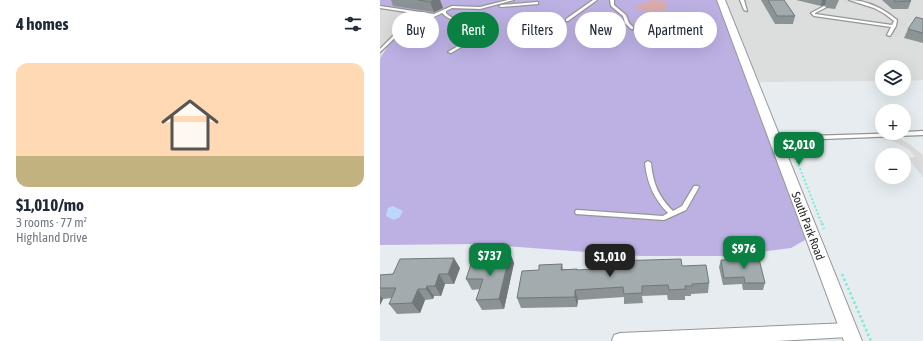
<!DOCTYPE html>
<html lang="en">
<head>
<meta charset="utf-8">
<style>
	:root { --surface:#fff; --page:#f2f2f3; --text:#1f2937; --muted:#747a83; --line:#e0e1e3; --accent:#0b8043 }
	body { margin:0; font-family:"Asap Condensed",sans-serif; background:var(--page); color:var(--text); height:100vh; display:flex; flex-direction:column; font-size:15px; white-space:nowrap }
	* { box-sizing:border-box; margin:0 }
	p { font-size:13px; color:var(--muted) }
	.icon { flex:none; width:22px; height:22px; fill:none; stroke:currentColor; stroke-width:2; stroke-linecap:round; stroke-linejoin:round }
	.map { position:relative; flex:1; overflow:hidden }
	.sheet { display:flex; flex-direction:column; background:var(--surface); width:380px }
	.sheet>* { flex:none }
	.hud { position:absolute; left:12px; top:12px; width:380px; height:36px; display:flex; gap:8px }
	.fabs { position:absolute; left:495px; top:60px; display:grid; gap:8px }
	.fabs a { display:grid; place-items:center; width:36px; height:36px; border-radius:50%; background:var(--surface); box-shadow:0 4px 16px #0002; font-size:20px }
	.price { position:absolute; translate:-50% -34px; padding:0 9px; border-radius:8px; background:var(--accent); color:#fff; font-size:13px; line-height:26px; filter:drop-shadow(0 1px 2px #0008) }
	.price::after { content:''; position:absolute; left:50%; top:24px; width:12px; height:9px; margin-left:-6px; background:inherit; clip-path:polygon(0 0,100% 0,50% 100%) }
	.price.active { background:#222; color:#fff }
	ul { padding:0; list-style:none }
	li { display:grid; align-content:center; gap:8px; height:212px; padding:0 16px }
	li+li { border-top:1px solid var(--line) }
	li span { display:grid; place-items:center; height:124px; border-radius:12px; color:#555 }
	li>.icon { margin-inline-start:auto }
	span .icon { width:72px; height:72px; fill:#fffc; stroke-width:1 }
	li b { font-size:17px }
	h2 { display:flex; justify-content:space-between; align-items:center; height:48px; padding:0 16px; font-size:17px }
	.chip { padding:0 14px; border-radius:18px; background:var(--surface); box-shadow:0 4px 16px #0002; font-size:14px; line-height:36px }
	.chip.active { background:var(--accent); color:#fff }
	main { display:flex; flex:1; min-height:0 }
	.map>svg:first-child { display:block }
	.residential { fill:#dcdddd }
	.grass { fill:#bdb1e4 }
	.sand { fill:#bbd8f8 }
	.parking { fill:#dbdbdb }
	.water { fill:#d9abad }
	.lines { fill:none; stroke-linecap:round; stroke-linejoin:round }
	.service-casing { stroke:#969696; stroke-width:2.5 }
	.minor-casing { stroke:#969696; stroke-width:2 }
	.tertiary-casing { stroke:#969696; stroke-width:2 }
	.path-far1 { stroke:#79edd9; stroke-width:2; stroke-dasharray:2 2; stroke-linecap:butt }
	.path { stroke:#79edd9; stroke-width:2.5; stroke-dasharray:2.5 2.5; stroke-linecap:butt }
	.service { fill:#fff; fill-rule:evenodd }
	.minor { fill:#fff; fill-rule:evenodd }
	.tertiary { fill:#fff; fill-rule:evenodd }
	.wall { fill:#8b9395 }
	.shaded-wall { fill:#717879 }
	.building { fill:#a2abad; stroke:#717879 }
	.labels { text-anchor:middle; stroke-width:3; stroke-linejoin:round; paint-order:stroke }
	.street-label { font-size:12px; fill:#1f1f1f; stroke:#fff }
</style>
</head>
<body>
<main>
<section class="sheet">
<h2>4 homes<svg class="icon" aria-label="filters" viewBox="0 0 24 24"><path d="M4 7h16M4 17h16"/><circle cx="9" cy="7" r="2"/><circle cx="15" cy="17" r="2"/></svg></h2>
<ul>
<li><span style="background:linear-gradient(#ffd9b3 75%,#c2b280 0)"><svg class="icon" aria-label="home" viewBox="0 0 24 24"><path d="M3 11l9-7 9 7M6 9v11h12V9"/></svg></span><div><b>$1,010/mo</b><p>3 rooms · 77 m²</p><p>Highland Drive</p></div></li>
</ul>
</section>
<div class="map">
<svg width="543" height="341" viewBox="0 0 543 341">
	<rect width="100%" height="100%" fill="#e6ecef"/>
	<path class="residential" d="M341,0H543V80L524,81V67H502V81L373,82Z"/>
	<path class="grass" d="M0,0H341L432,236L411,248L347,256H261L98,244L0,245Z"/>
	<path class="sand" d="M13,206L23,211L20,217L14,220L6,216L8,208Z"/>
	<path class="parking" d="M456,0H471L490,4L487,0H499L514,14H506L497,8L493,10Z
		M0,7L28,10L23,13L34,14L39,11L61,14L44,27L20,35L15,39L8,46L0,59Z
		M512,18H519L527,24L517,37L495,32L507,20L515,21Z
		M522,137V140L531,145L543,155V177L528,158L535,157L530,150L513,141L498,138Z"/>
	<path class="water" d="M272,0L286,1L287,5L283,12L273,13L255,8L256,6Z"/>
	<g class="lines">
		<g class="service-casing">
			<path id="service" d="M128,0H134L100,9L72,8L66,11V13C72,20 81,19 89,24C92,27 94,30 97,34L94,40L71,53L68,52L91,38L93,34C91,31 89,28 87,26C78,19 70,22 62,13L54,17L47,25L18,35L0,52V49L16,33L45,23L52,16L0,8V6L54,14L72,6L100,7Z
				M213,0H217L188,21H186V19Z
				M230,0H234V5L246,15L249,23L253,27V29H251L245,23L243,16L231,6Z
				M360,0H364L367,11L364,10Z
				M469,0C487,0 504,9 517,20L516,26L510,36L507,35L511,27L434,16L431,13L444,6L446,7L445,8L435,13V14L512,25L514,21L505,14L494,8Z
				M157,2H158V4L121,7L119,6L121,5Z
				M543,131V135L395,141L392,139L395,137L524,133V132Z
				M268,161L271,163C273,183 278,196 293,211L302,206L314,186H318L319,187L306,210L284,220L196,214L195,212L196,210H198L283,216L288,213C274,199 267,183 265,163Z"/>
		</g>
		<g class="minor-casing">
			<path id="minor" d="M468,323L473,325L476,330L473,335L468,337L397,341H232L234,335L240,333Z"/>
		</g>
		<g class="tertiary-casing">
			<path id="tertiary" d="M337,0H345L482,341H464Z"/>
		</g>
		<path class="path-far1" d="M411,146L442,224"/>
		<path class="path" d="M442,223L444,229
			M462,274L491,341"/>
		<use href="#service" class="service"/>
		<use href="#minor" class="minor"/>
		<use href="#tertiary" class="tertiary"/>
	</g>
	<path class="wall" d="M11,0H60L63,8L54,12L13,6Z
		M381,0H404L415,16L413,24H395Z
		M416,0H459L455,9L447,8L445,5L441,6Z
		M502,0H530L531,1L528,9H512Z
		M543,19V43L524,38L528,29Z
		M130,253L134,263L124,309L102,310L96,300L100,289L92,290L86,279L114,263Z
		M341,260L385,283L383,290H363L362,284L343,285L339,267Z
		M182,264L183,269H197L198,270L302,266L329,283L328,293L311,294V296H305V300H288L287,295L262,296L263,303L244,304V297L198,300L197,307L141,308L137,298L159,270Z
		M80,268L74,284H65L61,296H54L53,299L45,300L40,313L17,314L9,304L12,298L3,299L0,305V275Z"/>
	<path class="shaded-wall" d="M54,0H60L63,8L54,12L50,2Z
		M442,0H446L445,5L441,6Z
		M130,253L134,263L124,309L119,299Z
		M74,258L80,268L74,284L68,274Z
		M59,274L65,284L61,296L55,286Z
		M47,286L54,296L53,299L46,289Z
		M38,289L45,300L40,313L32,303Z
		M195,290L198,300L197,307L195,297Z
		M0,295L3,299L0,305Z"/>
	<path class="building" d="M38,0H54L50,2Z
		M388,0H404L415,16H397Z
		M514,0H530L531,1L515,2Z
		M536,17L543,19V33L528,29Z
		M116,253H130L119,299L96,300L103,279H86L91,264L114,263Z
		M74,258L68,274H59L55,286H47L46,289H38L32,303L9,304L16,288H0V275L13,274L20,259Z
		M301,259L302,266L326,265L329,283L312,284V286H305L306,289L289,290L288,285L262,286V293L244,294L243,287L195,290V297L137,298L142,271L159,270V265L182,264L181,270L197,269V270L233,268V261Z
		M379,259L385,283H365L364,277L344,278L341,260Z"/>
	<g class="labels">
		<g class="street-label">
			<text transform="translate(428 226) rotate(69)" y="4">South Park Road</text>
		</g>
	</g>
</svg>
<div class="fabs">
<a><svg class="icon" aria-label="layers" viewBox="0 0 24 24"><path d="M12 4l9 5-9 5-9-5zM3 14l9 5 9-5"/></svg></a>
<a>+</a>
<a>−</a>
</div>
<b class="price" style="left:419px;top:166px">$2,010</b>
<b class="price" style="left:364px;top:270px">$976</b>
<b class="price" style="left:110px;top:277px">$737</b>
<b class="price active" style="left:230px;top:278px">$1,010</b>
<div class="hud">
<a class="chip">Buy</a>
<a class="chip active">Rent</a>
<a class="chip">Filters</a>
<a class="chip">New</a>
<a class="chip">Apartment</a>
</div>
</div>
</main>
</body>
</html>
